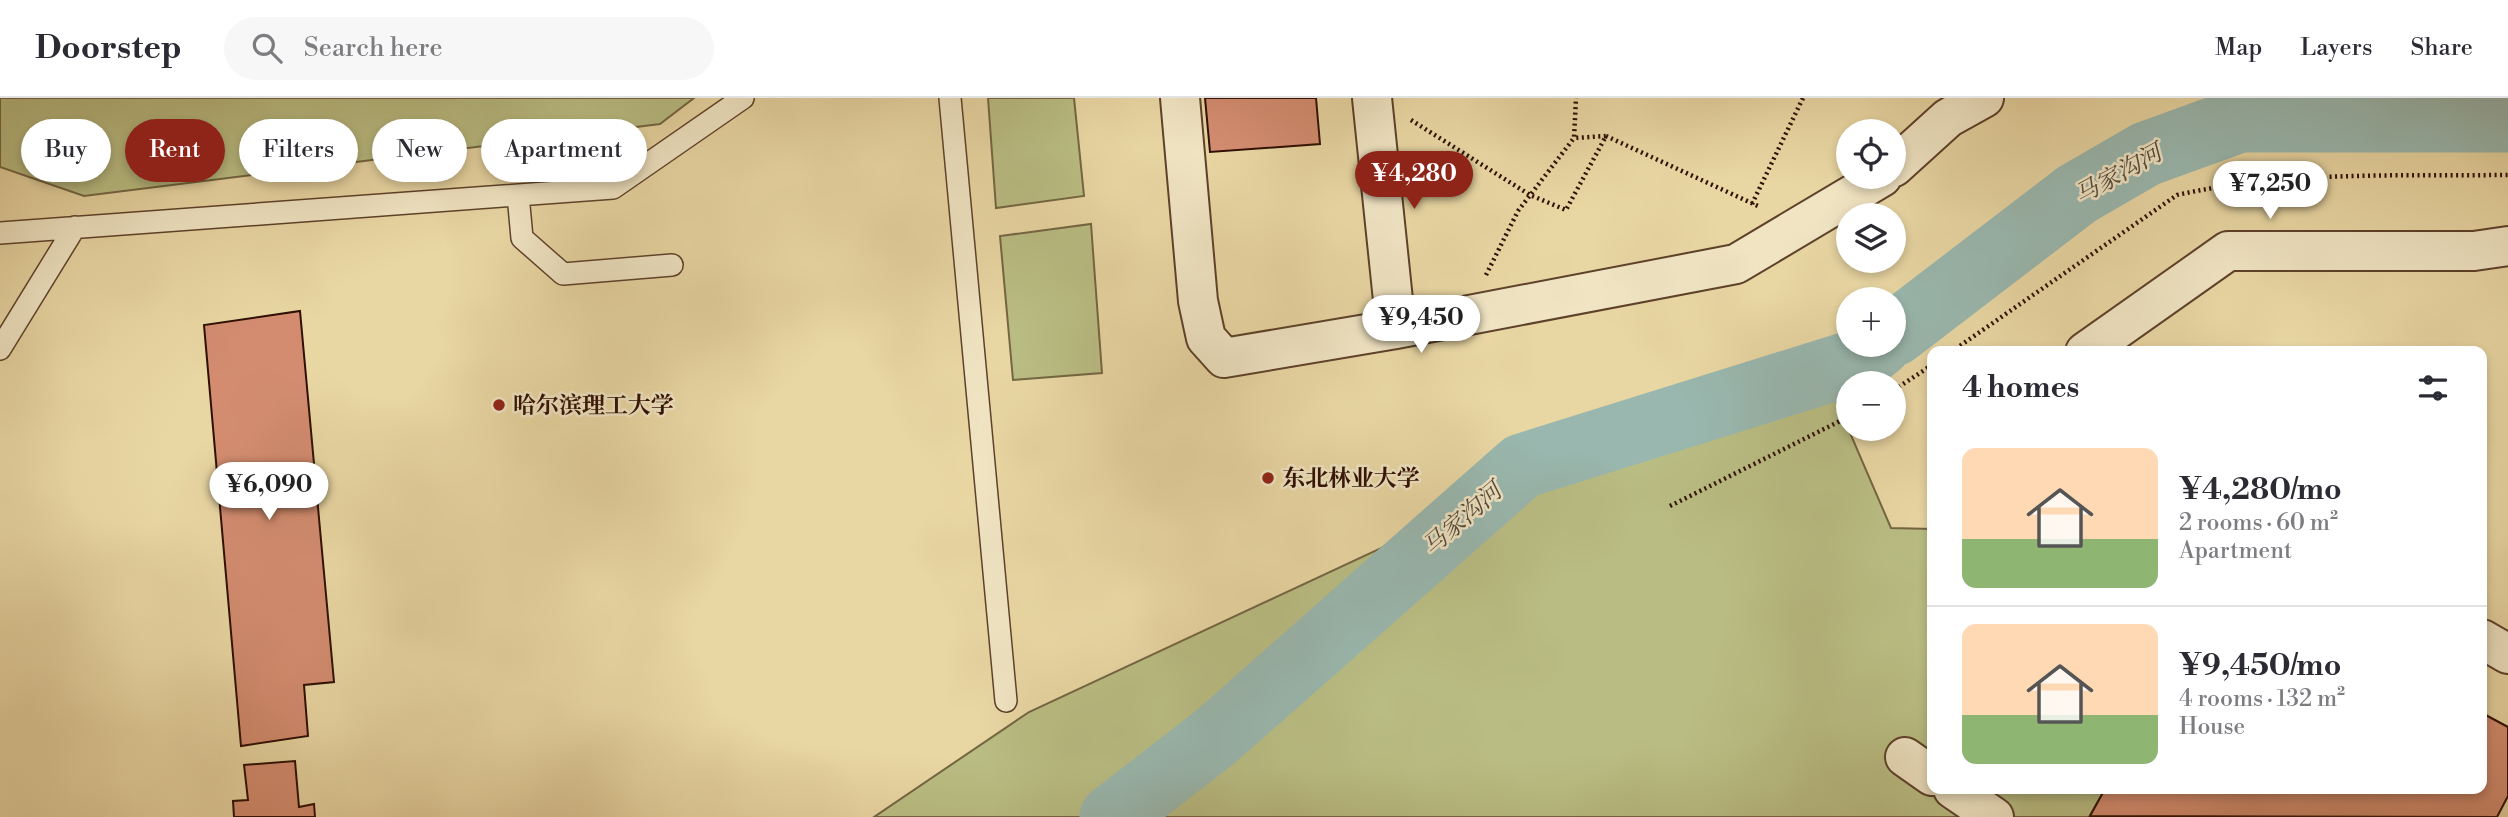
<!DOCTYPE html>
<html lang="en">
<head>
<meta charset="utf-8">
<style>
	:root { --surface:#fff; --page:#f7f7f7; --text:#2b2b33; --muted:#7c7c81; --line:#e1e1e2; --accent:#8f2418 }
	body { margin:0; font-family:"Libre Bodoni","Noto Serif SC",serif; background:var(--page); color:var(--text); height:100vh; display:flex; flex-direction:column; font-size:26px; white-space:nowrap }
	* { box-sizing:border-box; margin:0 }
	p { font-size:23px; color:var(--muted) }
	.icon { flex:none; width:38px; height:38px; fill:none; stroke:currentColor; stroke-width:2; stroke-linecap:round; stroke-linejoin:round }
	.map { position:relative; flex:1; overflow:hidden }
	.sheet { position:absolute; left:1927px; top:248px; width:560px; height:448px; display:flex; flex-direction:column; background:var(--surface); border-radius:14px; box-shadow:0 4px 10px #0003 }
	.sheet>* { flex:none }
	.banner { position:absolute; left:21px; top:21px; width:665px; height:63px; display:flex; gap:14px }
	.tools { position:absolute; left:1836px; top:21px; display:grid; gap:14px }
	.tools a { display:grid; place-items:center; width:70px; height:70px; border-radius:50%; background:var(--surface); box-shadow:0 4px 10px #0003; font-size:35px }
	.price { position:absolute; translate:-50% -60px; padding:0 16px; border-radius:24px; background:#fff; color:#222; font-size:23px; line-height:46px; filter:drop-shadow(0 2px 4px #0008) }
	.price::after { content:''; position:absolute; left:50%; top:42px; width:21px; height:16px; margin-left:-10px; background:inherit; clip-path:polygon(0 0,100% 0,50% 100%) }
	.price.active { background:var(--accent); color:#fff }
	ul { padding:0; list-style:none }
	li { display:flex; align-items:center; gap:21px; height:175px; padding:0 35px }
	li+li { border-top:2px solid var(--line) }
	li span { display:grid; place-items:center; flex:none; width:196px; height:140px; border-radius:14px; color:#555 }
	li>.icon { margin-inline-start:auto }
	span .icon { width:84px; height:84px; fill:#fffc; stroke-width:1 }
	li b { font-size:30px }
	h2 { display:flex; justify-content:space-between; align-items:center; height:84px; padding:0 35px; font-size:30px }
	.pill { padding:0 24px; border-radius:32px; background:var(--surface); box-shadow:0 4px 10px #0003; font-size:24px; line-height:63px }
	.pill.active { background:var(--accent); color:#fff }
	header { display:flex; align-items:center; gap:42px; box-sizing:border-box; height:98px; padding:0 35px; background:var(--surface); border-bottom:2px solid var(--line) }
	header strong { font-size:33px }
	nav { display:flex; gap:38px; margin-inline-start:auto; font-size:24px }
	.search { width:490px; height:63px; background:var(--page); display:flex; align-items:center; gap:18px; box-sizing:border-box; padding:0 24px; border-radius:38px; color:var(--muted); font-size:26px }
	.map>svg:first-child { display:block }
	.green { fill:#b9bd83; stroke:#746642; stroke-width:2 }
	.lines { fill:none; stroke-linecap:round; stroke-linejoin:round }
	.river { stroke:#99b7ae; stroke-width:65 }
	.building { fill:#d38c70; stroke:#2f0f02; stroke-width:2 }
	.lane-casing { stroke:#5d412a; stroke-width:24 }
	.street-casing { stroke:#5d412a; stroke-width:42 }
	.path { stroke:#2f0f02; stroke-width:4.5; stroke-dasharray:2 3.5; stroke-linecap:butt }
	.lane { stroke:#f0e4c3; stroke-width:21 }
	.street { stroke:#f0e4c3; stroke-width:38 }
	.poi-dot { fill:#8f2418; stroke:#f0e4c3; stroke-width:2.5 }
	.labels { text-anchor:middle; stroke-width:5; stroke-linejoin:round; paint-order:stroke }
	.poi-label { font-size:23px; font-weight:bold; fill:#2f0f02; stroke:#f0e4c3; text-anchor:start }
	.water-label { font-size:24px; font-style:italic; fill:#544a3e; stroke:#f0e4c3 }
</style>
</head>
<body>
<header>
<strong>Doorstep</strong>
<div class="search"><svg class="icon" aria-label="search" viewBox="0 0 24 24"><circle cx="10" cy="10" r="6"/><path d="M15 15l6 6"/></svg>Search here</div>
<nav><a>Map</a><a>Layers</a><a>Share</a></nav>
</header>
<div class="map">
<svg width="2508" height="719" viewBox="0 0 2508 719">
	<rect width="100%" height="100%" fill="#e8d6a3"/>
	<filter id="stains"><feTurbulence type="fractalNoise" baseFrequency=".00286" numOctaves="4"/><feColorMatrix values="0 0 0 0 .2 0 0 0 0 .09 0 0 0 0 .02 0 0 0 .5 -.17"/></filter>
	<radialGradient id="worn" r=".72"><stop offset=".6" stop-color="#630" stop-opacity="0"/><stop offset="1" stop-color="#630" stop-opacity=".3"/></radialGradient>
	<path class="green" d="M0,0H694L660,26L84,98L0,69Z
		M988,0H1074L1084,98L996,110Z
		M1091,126L1102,275L1013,282L1000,138Z
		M1813,249L1891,430L1932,431V691H2105L2089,719H874L1029,614Z"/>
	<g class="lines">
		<path class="river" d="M1894,236L2077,96L2146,56L2240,22H2508
			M1112,719L1214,640L1522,368L1858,263L1879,247"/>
	</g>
	<path class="building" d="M1205,0H1316L1320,46L1210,54Z
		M300,213L334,584L304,587L308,638L241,648L204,227Z
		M2482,615L2508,629V698L2497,719L2090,718L2105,691H2482Z
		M295,663L299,709L314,706L315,719H234L233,703L248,702L244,667Z"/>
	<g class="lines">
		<g class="lane-casing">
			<path id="lane" d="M950,0L1006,603
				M518,97L522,140L563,176L672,167
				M0,135L613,90L743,0
				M0,251L75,129"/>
		</g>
		<g class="street-casing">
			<path id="street" d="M1180,0L1198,203L1206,240L1224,260L1396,231L1736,166L1882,79
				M1372,0L1396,231
				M1894,69L1948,20L1984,0
				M2085,254L2228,153H2474L2508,148
				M2482,541L2508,556
				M1905,659L1932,678
				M1953,691L1994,719"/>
		</g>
		<path class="path" d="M1411,22L1530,97L1566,112L1606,38L1574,40
			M1606,38L1758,108
			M1752,106L1803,0
			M1486,177L1518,113L1574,40L1576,0
			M1951,254L2177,97C2285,73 2398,78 2508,77
			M1894,292L1932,267
			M1670,408L1848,319"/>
		<use href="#lane" class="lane"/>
		<use href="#street" class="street"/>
	</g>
	<g class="poi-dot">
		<circle cx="499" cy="307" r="7"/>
		<circle cx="1268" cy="380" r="7"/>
	</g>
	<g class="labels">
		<g class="poi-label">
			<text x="513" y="315">哈尔滨理工大学</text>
			<text x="1282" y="388">东北林业大学</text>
		</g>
		<g class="water-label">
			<text transform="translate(2118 76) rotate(-29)" y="8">马家沟河</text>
			<text transform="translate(1462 421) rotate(-41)" y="8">马家沟河</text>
		</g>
	</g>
	<rect width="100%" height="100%" filter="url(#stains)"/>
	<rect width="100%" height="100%" fill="url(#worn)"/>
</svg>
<div class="tools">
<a><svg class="icon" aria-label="locate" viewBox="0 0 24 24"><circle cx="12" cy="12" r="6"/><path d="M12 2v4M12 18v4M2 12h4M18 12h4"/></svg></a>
<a><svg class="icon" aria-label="layers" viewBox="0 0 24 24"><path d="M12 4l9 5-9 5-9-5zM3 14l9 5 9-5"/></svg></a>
<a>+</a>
<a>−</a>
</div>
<b class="price active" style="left:1414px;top:113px">¥4,280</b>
<b class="price" style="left:2270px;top:123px">¥7,250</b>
<b class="price" style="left:1421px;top:257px">¥9,450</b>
<b class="price" style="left:269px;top:424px">¥6,090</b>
<div class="banner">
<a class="pill">Buy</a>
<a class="pill active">Rent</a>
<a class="pill">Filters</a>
<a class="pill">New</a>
<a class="pill">Apartment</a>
</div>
<section class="sheet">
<h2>4 homes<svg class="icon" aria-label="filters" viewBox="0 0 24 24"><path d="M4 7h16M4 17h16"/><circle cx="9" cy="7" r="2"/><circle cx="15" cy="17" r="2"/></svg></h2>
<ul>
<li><span style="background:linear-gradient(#ffd9b3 65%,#8fb573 0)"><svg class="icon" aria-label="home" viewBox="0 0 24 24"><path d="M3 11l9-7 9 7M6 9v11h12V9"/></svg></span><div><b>¥4,280/mo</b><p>2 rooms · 60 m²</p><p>Apartment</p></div></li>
<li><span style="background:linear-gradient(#ffd9b3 65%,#8fb573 0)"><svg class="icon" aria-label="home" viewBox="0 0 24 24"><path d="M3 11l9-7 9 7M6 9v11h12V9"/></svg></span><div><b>¥9,450/mo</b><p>4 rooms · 132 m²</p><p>House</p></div></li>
</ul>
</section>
</div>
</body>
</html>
